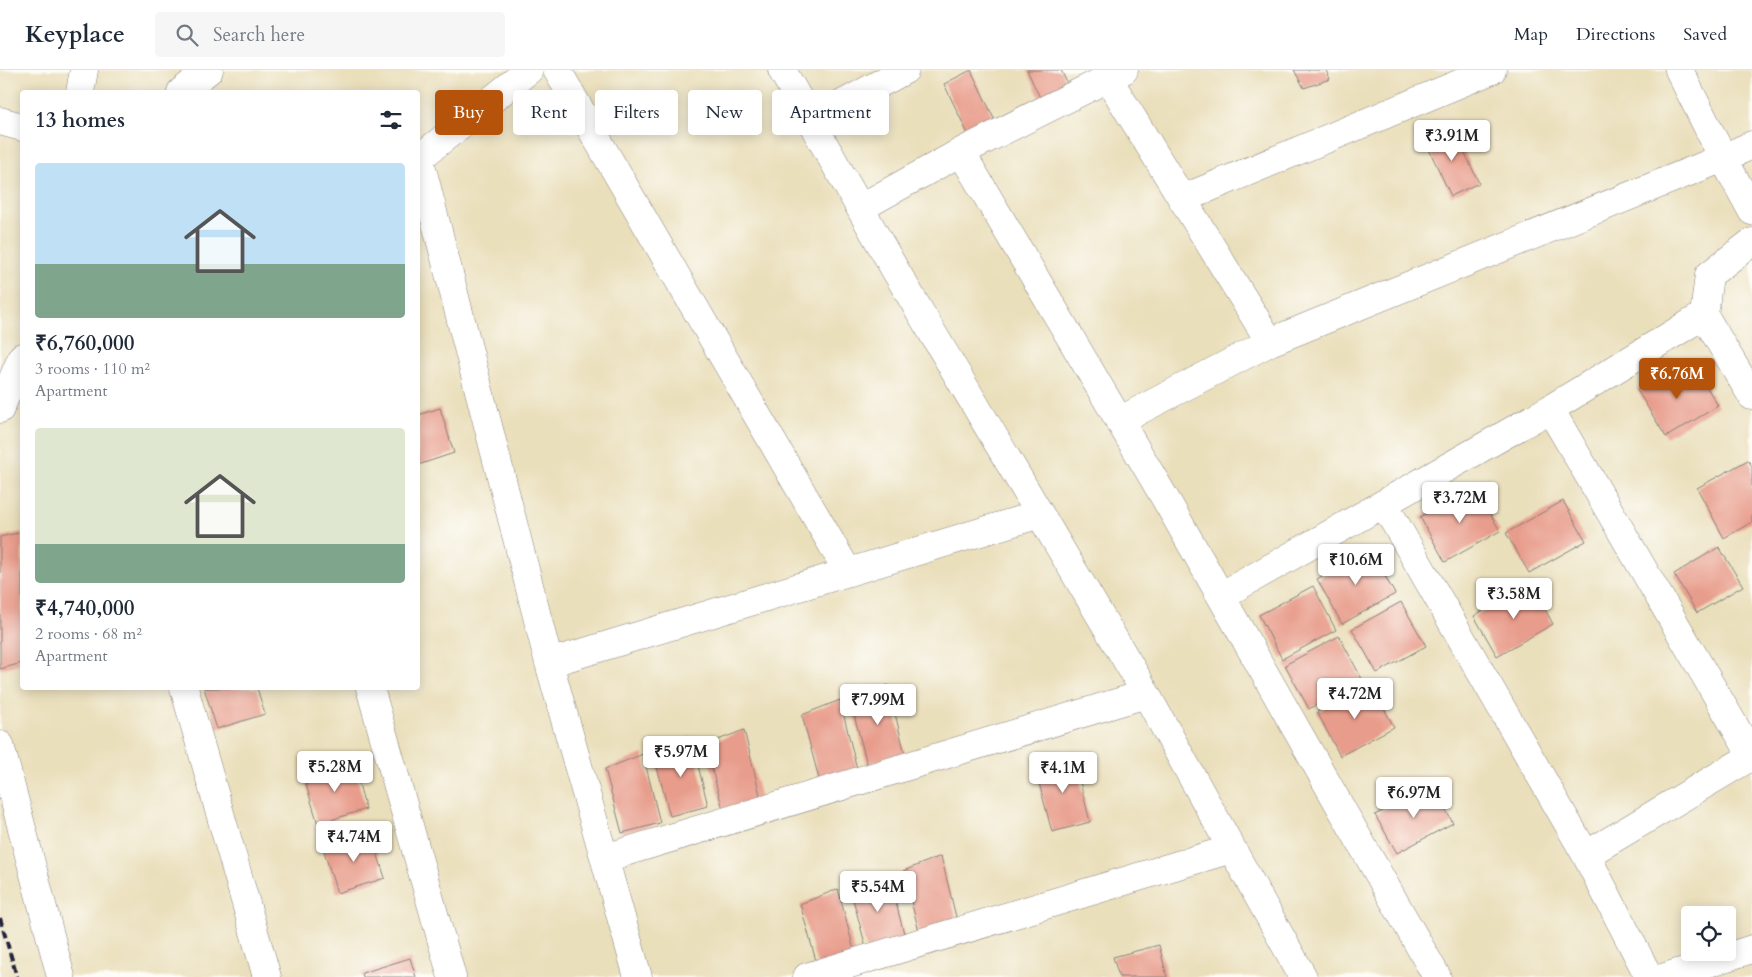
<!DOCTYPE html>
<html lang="en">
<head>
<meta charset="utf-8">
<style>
	:root { --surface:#fff; --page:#f6f6f7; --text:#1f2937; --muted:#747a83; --line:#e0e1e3; --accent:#b45309 }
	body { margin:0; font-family:Cardo,serif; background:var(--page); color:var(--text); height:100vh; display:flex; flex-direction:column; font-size:19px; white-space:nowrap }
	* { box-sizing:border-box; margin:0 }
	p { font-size:16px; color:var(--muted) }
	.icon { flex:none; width:28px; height:28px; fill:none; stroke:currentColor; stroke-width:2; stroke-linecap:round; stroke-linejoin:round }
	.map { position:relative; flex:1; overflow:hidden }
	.sheet { position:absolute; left:20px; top:20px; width:400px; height:600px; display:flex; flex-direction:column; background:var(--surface); border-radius:5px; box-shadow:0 2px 12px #0003 }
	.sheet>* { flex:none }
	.banner { position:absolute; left:435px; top:20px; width:475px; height:45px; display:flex; gap:10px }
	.tools { position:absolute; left:1681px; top:836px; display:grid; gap:10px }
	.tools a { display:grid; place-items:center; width:55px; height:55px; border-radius:5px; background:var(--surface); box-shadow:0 2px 12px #0003; font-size:25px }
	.price { position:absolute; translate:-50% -42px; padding:0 11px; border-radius:5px; background:#fff; color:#222; font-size:16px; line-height:32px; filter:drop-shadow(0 1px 2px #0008) }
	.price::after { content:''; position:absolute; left:50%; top:30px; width:15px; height:11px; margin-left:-8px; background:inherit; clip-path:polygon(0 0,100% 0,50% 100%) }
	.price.current { background:var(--accent); color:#fff }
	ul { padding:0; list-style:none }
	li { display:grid; align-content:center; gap:10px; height:265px; padding:0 15px }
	li span { display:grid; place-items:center; height:155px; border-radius:5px; color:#555 }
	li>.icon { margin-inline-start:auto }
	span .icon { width:90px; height:90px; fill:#fffc; stroke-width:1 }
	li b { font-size:21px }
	h2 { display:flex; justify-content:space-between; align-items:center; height:60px; padding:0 15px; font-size:21px }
	.tag { padding:0 18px; border-radius:5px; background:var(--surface); box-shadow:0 2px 12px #0003; font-size:18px; line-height:45px }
	.tag.current { background:var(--accent); color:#fff }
	header { display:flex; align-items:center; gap:30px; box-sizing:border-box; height:70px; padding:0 25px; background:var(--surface); border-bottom:1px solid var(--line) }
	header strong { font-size:24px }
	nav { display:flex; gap:28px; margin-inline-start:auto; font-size:18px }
	.search { width:350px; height:45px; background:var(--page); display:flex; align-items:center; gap:12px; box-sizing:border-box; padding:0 18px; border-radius:5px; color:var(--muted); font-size:19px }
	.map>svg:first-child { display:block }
	.building { fill:#e89c8b }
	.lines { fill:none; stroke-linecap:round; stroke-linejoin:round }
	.minor-casing { stroke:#86807b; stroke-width:29 }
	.tertiary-casing { stroke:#86807b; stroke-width:29 }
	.minor { stroke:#fff; stroke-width:28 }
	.tertiary { stroke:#fff; stroke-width:28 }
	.rail { stroke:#22223b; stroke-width:4; stroke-dasharray:8 4; stroke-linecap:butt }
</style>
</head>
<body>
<header>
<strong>Keyplace</strong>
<div class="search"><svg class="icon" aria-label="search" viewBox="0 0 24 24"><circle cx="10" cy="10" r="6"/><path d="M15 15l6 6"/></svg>Search here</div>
<nav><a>Map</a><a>Directions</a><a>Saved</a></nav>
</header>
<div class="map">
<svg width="1752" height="907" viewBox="0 0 1752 907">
	<rect width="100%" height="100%" fill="#fdfcf7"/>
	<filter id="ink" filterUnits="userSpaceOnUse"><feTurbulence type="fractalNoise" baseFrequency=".02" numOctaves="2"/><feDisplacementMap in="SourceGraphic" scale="10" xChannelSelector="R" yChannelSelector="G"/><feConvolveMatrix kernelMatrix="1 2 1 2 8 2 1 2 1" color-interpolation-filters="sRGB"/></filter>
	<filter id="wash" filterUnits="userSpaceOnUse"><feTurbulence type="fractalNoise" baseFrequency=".0096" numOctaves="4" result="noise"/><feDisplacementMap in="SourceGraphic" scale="20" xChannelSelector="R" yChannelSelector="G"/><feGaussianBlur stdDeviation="1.12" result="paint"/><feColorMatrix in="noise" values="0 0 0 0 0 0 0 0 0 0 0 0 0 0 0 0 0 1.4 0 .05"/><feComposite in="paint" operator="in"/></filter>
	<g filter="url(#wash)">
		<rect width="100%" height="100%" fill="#eadfbb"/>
		<g id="blocks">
			<path class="building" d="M971,0L997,55L970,68L944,14Z
				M1027,0H1061L1068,15L1040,28Z
				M1294,0H1326L1330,9L1304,18Z
				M1453,58L1479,113L1451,126L1425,71Z
				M1695,297L1718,336L1666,367L1637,320L1664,303L1669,312Z
				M440,338L454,383L418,395V345Z
				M1748,390L1752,396V452L1724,468L1697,418Z
				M1474,416L1500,461L1445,492L1420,447Z
				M1563,431L1586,471L1529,503L1506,463Z
				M22,462V593L0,599V467Z
				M1719,477L1743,516L1697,543L1674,504Z
				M1370,479L1395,524L1342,554L1317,509Z
				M1531,513L1553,554L1497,586L1474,546Z
				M1313,516L1336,560L1282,589L1259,545Z
				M1401,532L1426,576L1377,603L1352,559Z
				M1339,566L1362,609L1309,639L1285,595Z
				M1370,613L1394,657L1340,686L1317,642Z
				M888,615L905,684L867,694L850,630Z
				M204,618H257L265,644L217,659Z
				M840,630L857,699L819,709L802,645Z
				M744,660L761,729L723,739L705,675Z
				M691,667L708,736L670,746L653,682Z
				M643,684L660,753L622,763L605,699Z
				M1073,684L1090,752L1052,762L1035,698Z
				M353,693L366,739L318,754L304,708Z
				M1431,714L1453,753L1397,783L1375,745Z
				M371,763L385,808L337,823L323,778Z
				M941,786L958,855L920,865L903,801Z
				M888,803L906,871L867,881L850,818Z
				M838,819L856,888L818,898L800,834Z
				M1159,875L1167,907H1119L1113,887Z
				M410,888L416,907H363L362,903Z"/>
		</g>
	</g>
	<g filter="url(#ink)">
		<use href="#blocks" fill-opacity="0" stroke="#86807b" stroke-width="1"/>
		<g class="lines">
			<g class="minor-casing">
				<path id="minor" d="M557,0L848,502
					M782,0L894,198L1140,613L1303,907
					M1108,8L1270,272L1119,351
					M181,22L209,0
					M0,51L22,57
					M811,51L905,0
					M1752,75L1723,88L1752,141
					M961,82L1169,435L1437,907
					M419,87L549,593L638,907
					M418,89L529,0
					M1182,129L1492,0
					M860,138L961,82L1124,0
					M1704,245L1709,205L1752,172
					M1270,272L1723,88L1679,0
					M1384,434L1586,785L1752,686L1550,339
					M1221,526L1550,339L1704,245L1752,326
					M549,593L1040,444
					M184,618L267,907
					M370,618L452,907
					M1586,785L1649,907
					M605,788L1146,624
					M807,907L1231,779
					M1665,907L1752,879"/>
			</g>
			<g class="tertiary-casing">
				<path id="tertiary" d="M80,22L84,0
					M0,339L22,287
					M0,675L61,907"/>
			</g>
			<use href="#minor" class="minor"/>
			<use href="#tertiary" class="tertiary"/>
			<path class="rail" d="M0,848L17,907"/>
		</g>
	</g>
</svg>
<div class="tools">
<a><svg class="icon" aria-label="locate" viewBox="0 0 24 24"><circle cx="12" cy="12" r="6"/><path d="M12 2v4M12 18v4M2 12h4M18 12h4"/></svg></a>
</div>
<b class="price" style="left:1452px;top:92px">₹3.91M</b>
<b class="price current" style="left:1677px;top:330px">₹6.76M</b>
<b class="price" style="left:1460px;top:454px">₹3.72M</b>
<b class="price" style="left:1356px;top:516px">₹10.6M</b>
<b class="price" style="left:1514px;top:550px">₹3.58M</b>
<b class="price" style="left:1355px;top:650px">₹4.72M</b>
<b class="price" style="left:878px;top:656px">₹7.99M</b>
<b class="price" style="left:681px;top:708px">₹5.97M</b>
<b class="price" style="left:335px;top:723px">₹5.28M</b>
<b class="price" style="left:1063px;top:724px">₹4.1M</b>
<b class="price" style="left:1414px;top:749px">₹6.97M</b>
<b class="price" style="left:354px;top:793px">₹4.74M</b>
<b class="price" style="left:878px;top:843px">₹5.54M</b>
<div class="banner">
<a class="tag current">Buy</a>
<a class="tag">Rent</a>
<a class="tag">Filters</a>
<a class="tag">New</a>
<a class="tag">Apartment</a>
</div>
<section class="sheet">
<h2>13 homes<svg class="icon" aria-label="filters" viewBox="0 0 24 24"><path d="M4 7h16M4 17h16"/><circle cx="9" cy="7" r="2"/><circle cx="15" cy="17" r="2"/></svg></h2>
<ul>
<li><span style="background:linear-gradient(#bfe0f5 65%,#7fa58c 0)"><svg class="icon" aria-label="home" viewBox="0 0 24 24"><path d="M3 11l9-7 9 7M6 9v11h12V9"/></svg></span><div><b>₹6,760,000</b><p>3 rooms · 110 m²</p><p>Apartment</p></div></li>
<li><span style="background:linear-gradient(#dfe7d0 75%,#7fa58c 0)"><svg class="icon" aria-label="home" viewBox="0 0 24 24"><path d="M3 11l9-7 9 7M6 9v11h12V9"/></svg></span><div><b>₹4,740,000</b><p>2 rooms · 68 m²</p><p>Apartment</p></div></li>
</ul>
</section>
</div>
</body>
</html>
